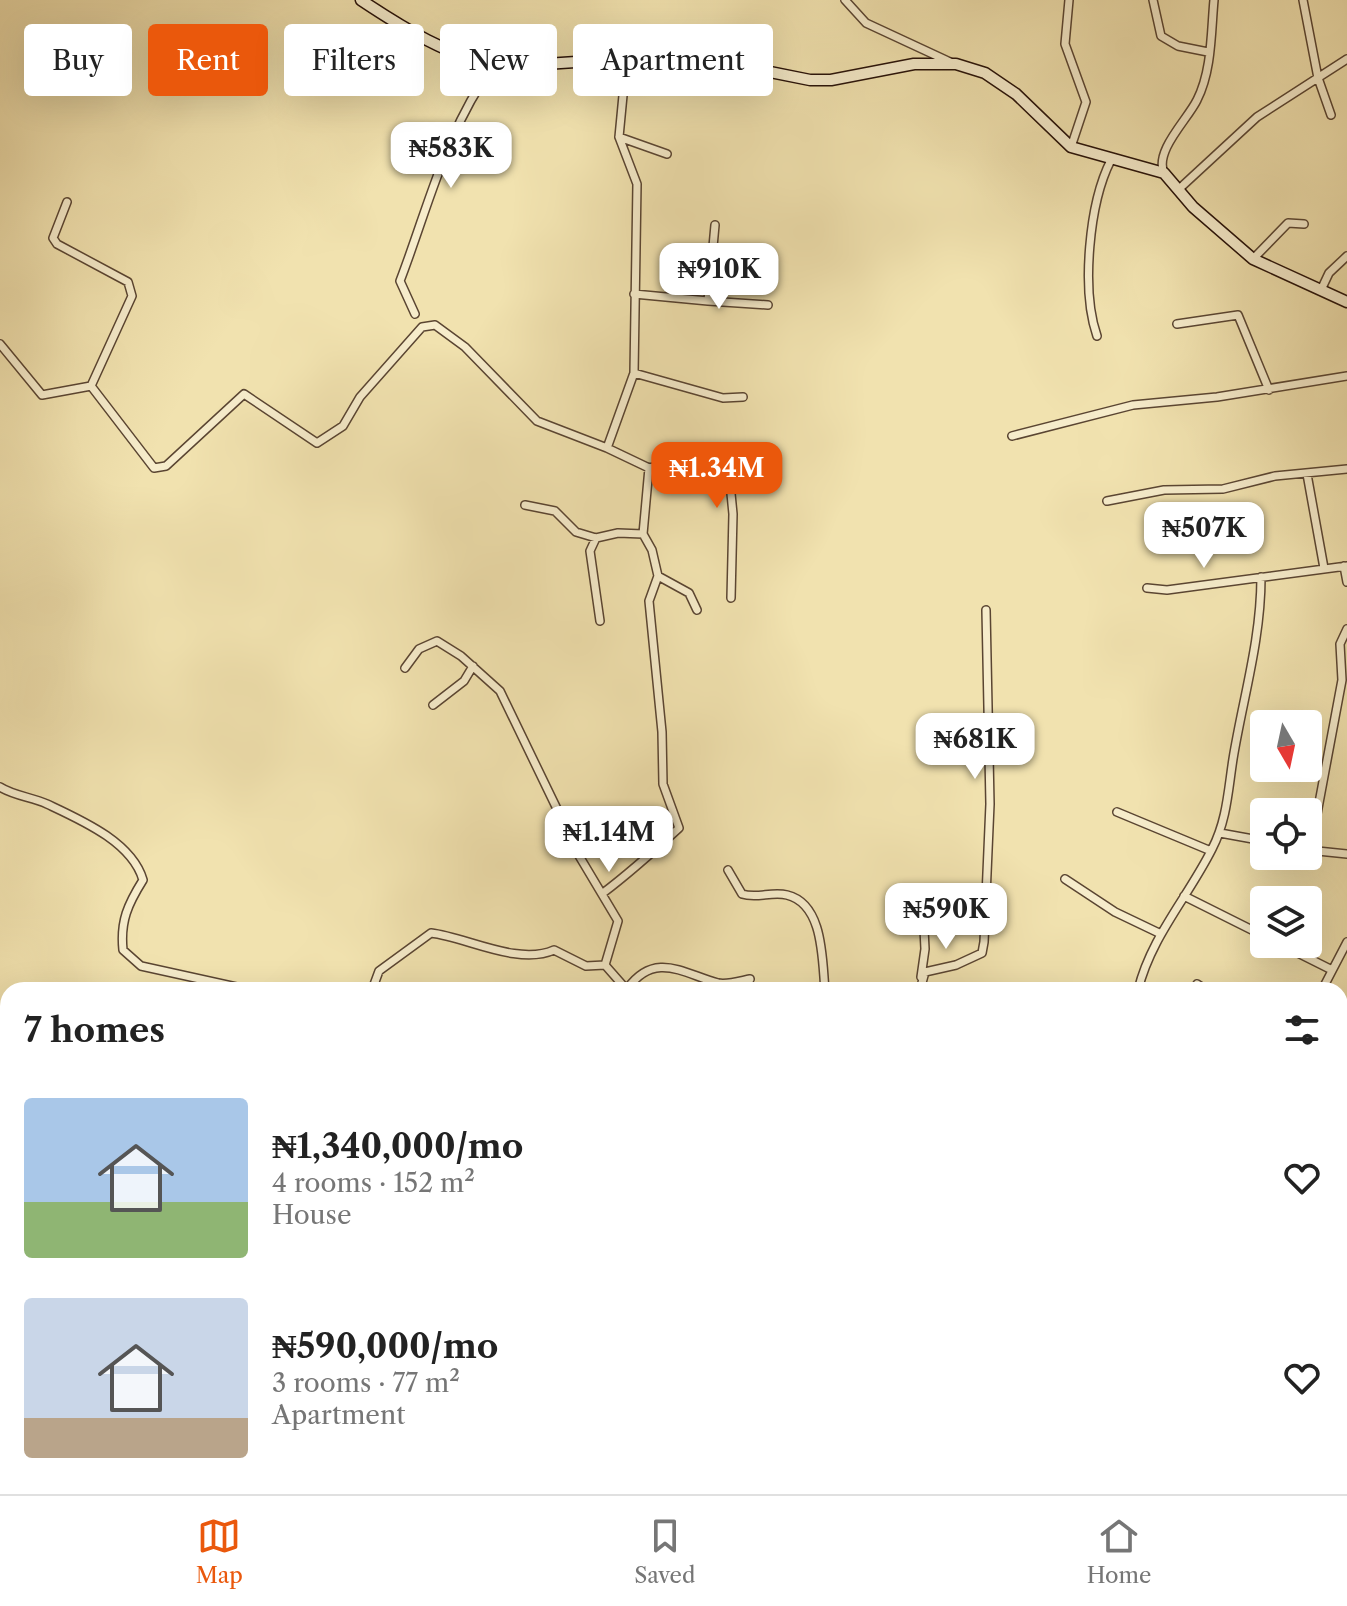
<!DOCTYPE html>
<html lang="en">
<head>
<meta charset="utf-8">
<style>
	:root { --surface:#fff; --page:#f2f2f2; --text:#222; --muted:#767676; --line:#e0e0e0; --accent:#ea580c }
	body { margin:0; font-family:"Libre Caslon Text",serif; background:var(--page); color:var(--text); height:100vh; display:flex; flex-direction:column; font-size:30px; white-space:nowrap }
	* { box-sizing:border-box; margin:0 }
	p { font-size:26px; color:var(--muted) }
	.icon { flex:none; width:44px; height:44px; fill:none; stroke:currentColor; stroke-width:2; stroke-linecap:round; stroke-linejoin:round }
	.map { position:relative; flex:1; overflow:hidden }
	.drawer { position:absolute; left:0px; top:982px; width:1348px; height:512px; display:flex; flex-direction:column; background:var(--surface); border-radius:24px 24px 0 0; box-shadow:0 8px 32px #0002 }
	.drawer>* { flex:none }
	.banner { position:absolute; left:24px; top:24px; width:800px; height:72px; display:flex; gap:16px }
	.needle { width:52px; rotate:171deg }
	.controls { position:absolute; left:1250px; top:710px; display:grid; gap:16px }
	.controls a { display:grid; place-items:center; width:72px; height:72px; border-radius:8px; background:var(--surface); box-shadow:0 8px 32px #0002; font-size:40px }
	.price { position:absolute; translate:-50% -68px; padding:0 18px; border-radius:16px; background:#fff; color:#222; font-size:26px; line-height:52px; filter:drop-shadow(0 2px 4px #0008) }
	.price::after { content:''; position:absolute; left:50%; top:48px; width:24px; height:18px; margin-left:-12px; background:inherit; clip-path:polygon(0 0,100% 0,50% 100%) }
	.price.selected { background:var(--accent); color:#fff }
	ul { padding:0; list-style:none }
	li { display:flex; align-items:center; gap:24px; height:200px; padding:0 24px }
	li span { display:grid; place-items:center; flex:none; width:224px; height:160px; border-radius:8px; color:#555 }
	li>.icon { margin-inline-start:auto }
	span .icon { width:96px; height:96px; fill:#fffc; stroke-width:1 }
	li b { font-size:34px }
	h2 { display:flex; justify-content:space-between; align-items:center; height:96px; padding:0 24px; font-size:34px }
	.chip { padding:0 28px; border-radius:8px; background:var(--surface); box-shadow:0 8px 32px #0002; font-size:28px; line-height:72px }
	.chip.selected { background:var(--accent); color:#fff }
	.tabs { display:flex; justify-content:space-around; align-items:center; height:112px; border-top:2px solid var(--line); background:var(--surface); font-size:22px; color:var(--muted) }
	.tabs a { display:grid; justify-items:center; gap:4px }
	.tabs .selected { color:var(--accent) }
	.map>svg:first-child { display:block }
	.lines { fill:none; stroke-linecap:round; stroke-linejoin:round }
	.street-casing { stroke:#5a4532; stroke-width:10 }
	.secondary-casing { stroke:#271108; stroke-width:13 }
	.street { stroke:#f6eccb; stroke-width:7 }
	.secondary { stroke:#f6eccb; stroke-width:10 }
</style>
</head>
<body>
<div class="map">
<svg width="1347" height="1494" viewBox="0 0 1347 1494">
	<rect width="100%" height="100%" fill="#f1e2af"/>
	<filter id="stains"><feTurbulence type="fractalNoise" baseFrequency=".0025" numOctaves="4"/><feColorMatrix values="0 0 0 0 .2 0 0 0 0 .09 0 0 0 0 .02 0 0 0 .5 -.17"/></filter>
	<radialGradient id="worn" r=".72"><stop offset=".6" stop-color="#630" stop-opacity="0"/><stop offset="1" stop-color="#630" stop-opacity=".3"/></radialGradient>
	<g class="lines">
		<g class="street-casing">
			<path id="street" d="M845,0L866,23L950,62
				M1069,0L1065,44L1086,102L1071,147
				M1153,0L1161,36L1178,46L1208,52
				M1303,0L1318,78L1331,115
				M636,58L624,85L619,137L667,154
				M1164,173C1154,151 1188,119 1197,100C1212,71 1211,32 1214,0
				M1179,189L1257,117L1347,59
				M67,202L53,238L57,244L128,282L132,296L91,386
				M1253,259L1288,223L1304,224
				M1321,290L1329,273L1347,256
				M634,294L708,301L715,225
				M708,301L768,305
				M415,314L400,281C428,208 446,130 493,66
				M1177,324L1238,315L1269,390
				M1097,336C1081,290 1089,203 1111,160
				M0,344L42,395L91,386
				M634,373L723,398L743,397
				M91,386L154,468L166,466L244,394L317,443L343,426L360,397L422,327L435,325L465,347L537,421L607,448L634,373L637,184L619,137
				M1012,436L1133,405L1217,397L1347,376
				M607,448L649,468L643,534
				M649,468L669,464L729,473L733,514L731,598
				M1307,474L1324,568
				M1107,501L1164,490L1223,489L1275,476L1347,469
				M525,505L555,511L576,532L596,538L618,533L643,534L652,550L658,576L649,601L662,732L663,784L679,828C654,851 631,872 603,893
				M596,538L590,551L600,621
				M1344,566L1347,582
				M658,576L689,593L697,610
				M1147,588L1167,590L1347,566
				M433,705L464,681L473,666
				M0,787C14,796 32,797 47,804C81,820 132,842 143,880C128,904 120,921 123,950L141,966L250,990
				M1117,812L1211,851
				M1220,833L1264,841
				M1308,850L1347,854
				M1310,851L1342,680L1340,644L1347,629
				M728,870L742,894C757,899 772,891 787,895C824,904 822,960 825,990
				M1065,879L1115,912L1161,934
				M1184,896L1264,936
				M1280,944L1332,970
				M605,965L627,990
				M921,977L925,949L922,889
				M1197,984L1206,990
				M627,989C655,950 684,974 718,983C727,985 740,981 750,979
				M372,990L379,971L431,933C466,937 518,966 554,950L586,966L605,965L618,921L575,849L567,816L558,811L500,691L461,656L437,641L419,649L405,668
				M920,990L925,972L956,965L982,953L984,942L990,804L986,610
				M1138,990C1151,937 1188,897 1212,849C1227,820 1228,791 1233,759C1243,698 1261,640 1261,577
				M1322,990L1347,942
				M0,1147L8,1151
				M1340,1231L1347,1230
				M1340,1315H1347
				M1340,1360L1347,1361
				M1340,1438L1347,1440
				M784,1494L789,1486
				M963,1494L966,1486
				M1149,1494V1486"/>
		</g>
		<g class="secondary-casing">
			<path id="secondary" d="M361,0C403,28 450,57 500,67L636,58L731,64L810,80H831L914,64H956L985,73L1016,94L1071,147L1164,173L1193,207L1253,259L1347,302
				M993,1486L1029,1494
				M458,1494L462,1486"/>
		</g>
		<use href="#street" class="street"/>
		<use href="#secondary" class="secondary"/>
	</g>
	<rect width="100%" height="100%" filter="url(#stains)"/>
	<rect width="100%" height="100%" fill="url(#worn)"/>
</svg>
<div class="controls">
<a><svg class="needle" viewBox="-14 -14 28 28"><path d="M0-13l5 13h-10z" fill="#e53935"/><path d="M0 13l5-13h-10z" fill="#767676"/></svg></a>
<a><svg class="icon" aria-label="locate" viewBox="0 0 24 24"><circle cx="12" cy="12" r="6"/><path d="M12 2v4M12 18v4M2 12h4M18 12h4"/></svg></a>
<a><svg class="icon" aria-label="layers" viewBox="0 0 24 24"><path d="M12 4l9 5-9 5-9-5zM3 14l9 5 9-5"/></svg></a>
</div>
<b class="price" style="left:451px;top:190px">₦583K</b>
<b class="price" style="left:719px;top:311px">₦910K</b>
<b class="price selected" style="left:717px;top:510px">₦1.34M</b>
<b class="price" style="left:1204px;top:570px">₦507K</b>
<b class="price" style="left:975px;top:781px">₦681K</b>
<b class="price" style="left:609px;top:874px">₦1.14M</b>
<b class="price" style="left:946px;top:951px">₦590K</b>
<div class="banner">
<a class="chip">Buy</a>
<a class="chip selected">Rent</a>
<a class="chip">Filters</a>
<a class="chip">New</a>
<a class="chip">Apartment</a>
</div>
<section class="drawer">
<h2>7 homes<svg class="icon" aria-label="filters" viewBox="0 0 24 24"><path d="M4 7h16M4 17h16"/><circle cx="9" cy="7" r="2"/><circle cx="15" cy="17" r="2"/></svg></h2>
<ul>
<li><span style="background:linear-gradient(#a9c7e8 65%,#8fb573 0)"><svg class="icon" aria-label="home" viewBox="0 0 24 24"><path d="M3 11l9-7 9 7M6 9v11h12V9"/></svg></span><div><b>₦1,340,000/mo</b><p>4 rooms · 152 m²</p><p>House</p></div><svg class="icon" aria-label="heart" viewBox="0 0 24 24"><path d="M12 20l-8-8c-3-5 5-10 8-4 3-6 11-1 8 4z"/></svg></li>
<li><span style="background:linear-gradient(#c9d6e8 75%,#b9a48a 0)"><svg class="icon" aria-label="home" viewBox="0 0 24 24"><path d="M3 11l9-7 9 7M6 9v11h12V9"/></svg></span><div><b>₦590,000/mo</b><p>3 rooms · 77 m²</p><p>Apartment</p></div><svg class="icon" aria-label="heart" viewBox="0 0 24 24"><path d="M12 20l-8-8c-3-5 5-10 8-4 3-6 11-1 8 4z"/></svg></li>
</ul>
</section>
</div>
<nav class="tabs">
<a class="selected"><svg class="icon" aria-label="map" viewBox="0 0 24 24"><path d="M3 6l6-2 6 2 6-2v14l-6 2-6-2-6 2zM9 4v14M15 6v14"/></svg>Map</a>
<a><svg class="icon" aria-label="saved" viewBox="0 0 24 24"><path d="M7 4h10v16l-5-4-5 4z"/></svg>Saved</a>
<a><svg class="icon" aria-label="home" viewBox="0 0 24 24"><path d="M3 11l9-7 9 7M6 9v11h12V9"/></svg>Home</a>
</nav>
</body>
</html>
